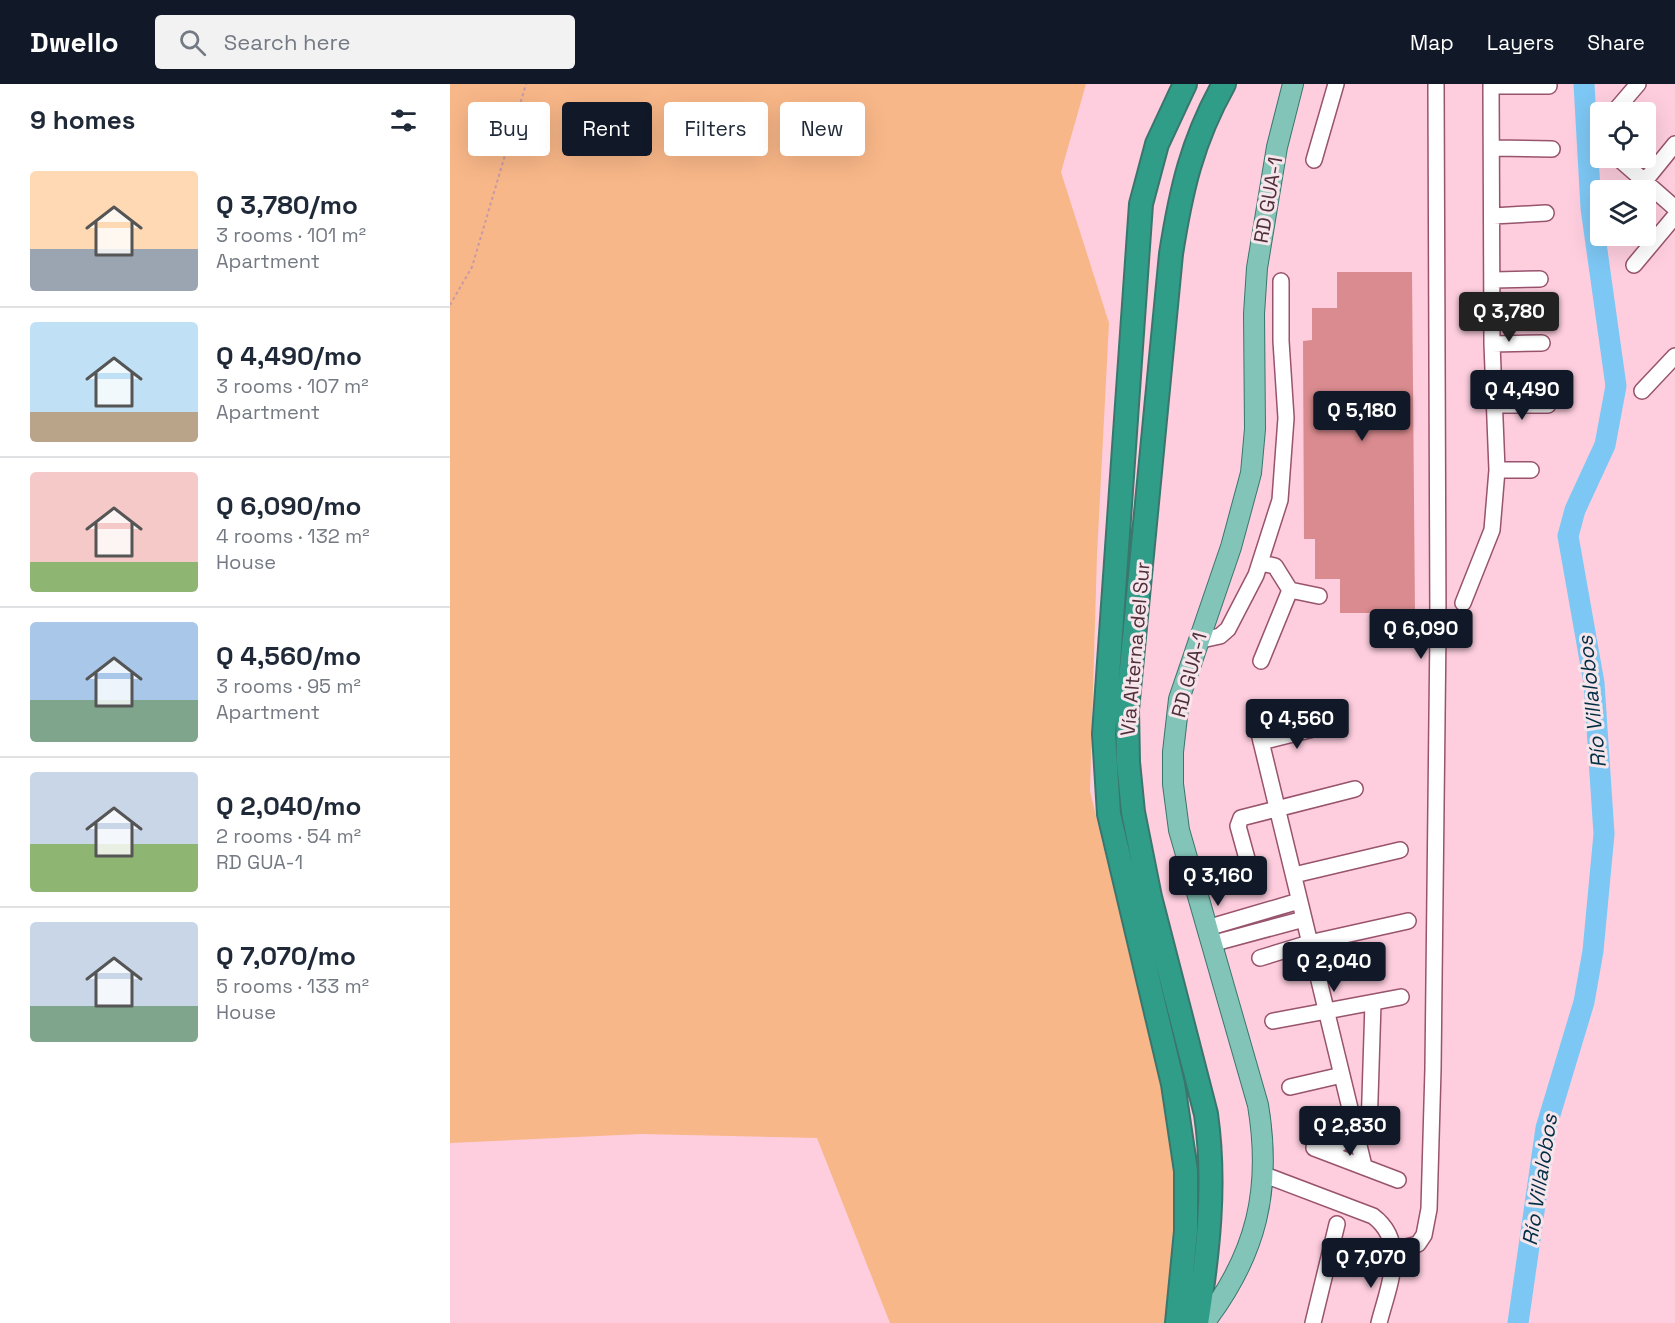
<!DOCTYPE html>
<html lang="en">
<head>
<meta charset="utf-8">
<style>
	:root { --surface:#fff; --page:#f2f2f3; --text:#1f2937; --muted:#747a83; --line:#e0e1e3; --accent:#111827 }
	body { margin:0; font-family:"Space Grotesk",sans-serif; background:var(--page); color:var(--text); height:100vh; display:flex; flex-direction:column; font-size:22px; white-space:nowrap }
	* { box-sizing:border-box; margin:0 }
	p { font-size:20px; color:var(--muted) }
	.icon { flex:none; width:33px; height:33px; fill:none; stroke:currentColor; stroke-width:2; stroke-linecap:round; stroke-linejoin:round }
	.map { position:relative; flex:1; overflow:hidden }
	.details { display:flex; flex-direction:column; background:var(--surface); width:450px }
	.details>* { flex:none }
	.guide { position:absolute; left:18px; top:18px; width:570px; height:54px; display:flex; gap:12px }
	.tools { position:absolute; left:1140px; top:18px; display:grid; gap:12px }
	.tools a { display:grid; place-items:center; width:66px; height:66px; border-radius:6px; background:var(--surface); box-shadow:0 6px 24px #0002; font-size:30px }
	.price { position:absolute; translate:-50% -51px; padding:0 14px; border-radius:6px; background:var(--accent); color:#fff; font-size:20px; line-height:39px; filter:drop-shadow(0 2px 3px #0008) }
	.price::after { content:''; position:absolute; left:50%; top:36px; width:18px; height:14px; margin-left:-9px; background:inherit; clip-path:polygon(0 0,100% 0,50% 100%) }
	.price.on { background:#222; color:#fff }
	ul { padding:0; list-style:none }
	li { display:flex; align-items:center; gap:18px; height:150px; padding:0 30px }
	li+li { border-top:2px solid var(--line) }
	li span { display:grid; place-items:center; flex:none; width:168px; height:120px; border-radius:6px; color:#555 }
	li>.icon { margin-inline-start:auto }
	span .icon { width:72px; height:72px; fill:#fffc; stroke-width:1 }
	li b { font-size:26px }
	h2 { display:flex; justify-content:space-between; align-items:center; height:72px; padding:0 30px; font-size:26px }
	.pill { padding:0 21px; border-radius:6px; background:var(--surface); box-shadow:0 6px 24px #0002; font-size:21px; line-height:54px }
	.pill.on { background:var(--accent); color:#fff }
	header { display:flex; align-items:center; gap:36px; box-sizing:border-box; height:84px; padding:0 30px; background:var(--accent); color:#fff }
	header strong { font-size:28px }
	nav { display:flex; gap:33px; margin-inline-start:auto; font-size:21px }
	.search { width:420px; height:54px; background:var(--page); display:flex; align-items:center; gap:15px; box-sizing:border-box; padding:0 21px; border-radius:6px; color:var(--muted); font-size:22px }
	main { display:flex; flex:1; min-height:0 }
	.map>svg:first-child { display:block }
	.green { fill:#f8b788 }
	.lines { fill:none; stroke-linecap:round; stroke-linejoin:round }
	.river { stroke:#7dc7f4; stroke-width:21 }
	.building { fill:#da8b8f }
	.minor-casing { stroke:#98536d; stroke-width:18 }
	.major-casing { stroke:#3a766d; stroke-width:22 }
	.highway-casing { stroke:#3a766d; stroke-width:26 }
	.path { stroke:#c49aa8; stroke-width:2; stroke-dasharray:3 3; stroke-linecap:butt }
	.minor { stroke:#fff; stroke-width:15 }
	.major { stroke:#83c4b8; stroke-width:20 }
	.highway { stroke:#309d88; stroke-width:22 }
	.labels { text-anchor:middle; stroke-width:6; stroke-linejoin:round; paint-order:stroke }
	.street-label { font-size:20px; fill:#4e2f3a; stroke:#f6e5ea }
	.water-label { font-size:21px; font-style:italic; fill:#012e44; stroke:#f6e5ea }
</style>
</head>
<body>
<header>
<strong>Dwello</strong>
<div class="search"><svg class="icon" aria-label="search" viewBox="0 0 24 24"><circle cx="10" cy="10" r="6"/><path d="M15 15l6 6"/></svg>Search here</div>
<nav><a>Map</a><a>Layers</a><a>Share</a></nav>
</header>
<main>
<section class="details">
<h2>9 homes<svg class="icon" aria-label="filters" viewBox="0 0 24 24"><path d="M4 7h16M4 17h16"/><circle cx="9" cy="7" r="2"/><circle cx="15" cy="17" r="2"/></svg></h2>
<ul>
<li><span style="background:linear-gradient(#ffd9b3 65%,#9aa5b1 0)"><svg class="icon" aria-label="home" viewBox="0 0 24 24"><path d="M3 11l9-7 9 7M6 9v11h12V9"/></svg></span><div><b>Q 3,780/mo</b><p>3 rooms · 101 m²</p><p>Apartment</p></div></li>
<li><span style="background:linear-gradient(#bfe0f5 75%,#b9a48a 0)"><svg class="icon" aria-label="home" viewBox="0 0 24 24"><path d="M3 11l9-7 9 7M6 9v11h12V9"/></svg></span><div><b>Q 4,490/mo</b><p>3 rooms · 107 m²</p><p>Apartment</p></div></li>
<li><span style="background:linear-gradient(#f6c9c9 75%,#8fb573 0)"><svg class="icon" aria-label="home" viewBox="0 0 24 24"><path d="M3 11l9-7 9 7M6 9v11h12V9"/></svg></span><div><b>Q 6,090/mo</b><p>4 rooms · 132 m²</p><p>House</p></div></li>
<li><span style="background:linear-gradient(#a9c7e8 65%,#7fa58c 0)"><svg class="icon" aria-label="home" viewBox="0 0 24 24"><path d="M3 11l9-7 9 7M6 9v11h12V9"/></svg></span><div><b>Q 4,560/mo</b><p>3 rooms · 95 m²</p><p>Apartment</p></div></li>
<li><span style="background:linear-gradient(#c9d6e8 60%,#8fb573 0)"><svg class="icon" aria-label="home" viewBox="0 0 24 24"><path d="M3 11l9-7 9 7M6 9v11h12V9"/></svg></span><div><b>Q 2,040/mo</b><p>2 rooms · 54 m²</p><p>RD GUA-1</p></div></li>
<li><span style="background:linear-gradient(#c9d6e8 70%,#7fa58c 0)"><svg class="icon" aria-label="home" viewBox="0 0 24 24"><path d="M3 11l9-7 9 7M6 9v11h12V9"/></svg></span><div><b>Q 7,070/mo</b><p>5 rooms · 133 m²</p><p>House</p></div></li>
</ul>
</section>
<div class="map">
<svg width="1225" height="1239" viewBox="0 0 1225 1239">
	<rect width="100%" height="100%" fill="#fecede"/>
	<path class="green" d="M0,0H636L611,88L659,239L647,471L640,707L712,1005L726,1087L725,1147L716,1239H440L367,1054L191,1050L0,1059Z"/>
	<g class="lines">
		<path class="river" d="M1068,1239L1096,1044L1134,918L1143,867L1154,750L1144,599L1118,452L1125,426L1155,361L1166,302L1141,124L1134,0"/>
	</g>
	<path class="building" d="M887,188H962L965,529H890V495H865V455H854L853,257L862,256V224H887Z"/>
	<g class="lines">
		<g class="minor-casing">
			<path id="minor" d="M1042,2H1099
				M1164,28L1188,0
				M1150,45V58
				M1042,64L1102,65
				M1168,74L1225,124
				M864,76L886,0
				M1194,98L1225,60
				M1043,132L1096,129
				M1184,181L1225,132
				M1044,196L1090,195
				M1042,260L1092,259
				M1192,307L1225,272
				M1045,321H1098
				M1047,386H1081
				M810,479L825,482L840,506L869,512
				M1013,519L1042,446L1047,386L1042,260L1041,0
				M747,557L770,552L778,545L806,491L830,416L836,334L831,257V197
				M811,577L840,506
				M807,641L914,1082
				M811,658L875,642
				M844,791L950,766
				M804,800L788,742L791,734L905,705
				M757,844L849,817
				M761,860L854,835
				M810,874L859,859L958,837
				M823,937L951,913
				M840,1003L892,991
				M864,1064L948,1096
				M878,1067L904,1051L919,1046L923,919
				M815,1091L923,1132C959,1159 938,1203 929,1239
				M944,1166L968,1160L974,1151L979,1125L983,985L988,545L986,0
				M863,1239L887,1140"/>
		</g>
		<g class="major-casing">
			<path id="major" d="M754,1239C807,1170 822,1105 808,1021L729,746L723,700V668L729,615L781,463L801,389L805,345L804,230L807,184L827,63L843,0"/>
		</g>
		<g class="highway-casing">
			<path id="highway" d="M727,1239L736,1147V1087L723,1000L659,730L654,650L691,120L707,60L735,0
				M747,1239C758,1169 766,1100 756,1030L700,813L683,728L678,678L677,626L721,170C731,106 742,57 774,0"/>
		</g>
		<path class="path" d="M0,221L22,183L76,0"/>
		<use href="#minor" class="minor"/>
		<use href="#major" class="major"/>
		<use href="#highway" class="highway"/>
	</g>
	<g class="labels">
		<g class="street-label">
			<text transform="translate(818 116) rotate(-80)" y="7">RD GUA-1</text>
			<text transform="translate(685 565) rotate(-85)" y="7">Vía Alterna del Sur</text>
			<text transform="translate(739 591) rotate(-75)" y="7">RD GUA-1</text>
		</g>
		<g class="water-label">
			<text transform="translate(1142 618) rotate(-96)" y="7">Río Villalobos</text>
			<text transform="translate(1090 1096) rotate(-81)" y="7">Río Villalobos</text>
		</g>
	</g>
</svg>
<div class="tools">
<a><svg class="icon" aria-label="locate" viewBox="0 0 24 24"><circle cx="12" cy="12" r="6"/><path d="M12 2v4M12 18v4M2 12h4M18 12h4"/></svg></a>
<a><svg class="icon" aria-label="layers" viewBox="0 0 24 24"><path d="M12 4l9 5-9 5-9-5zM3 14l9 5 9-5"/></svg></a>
</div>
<b class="price on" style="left:1059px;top:259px">Q 3,780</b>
<b class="price" style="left:1072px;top:337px">Q 4,490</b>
<b class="price" style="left:912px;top:358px">Q 5,180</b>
<b class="price" style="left:971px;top:576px">Q 6,090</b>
<b class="price" style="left:847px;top:666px">Q 4,560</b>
<b class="price" style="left:768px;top:823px">Q 3,160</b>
<b class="price" style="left:884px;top:909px">Q 2,040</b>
<b class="price" style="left:900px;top:1073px">Q 2,830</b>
<b class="price" style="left:921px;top:1205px">Q 7,070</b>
<div class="guide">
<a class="pill">Buy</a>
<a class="pill on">Rent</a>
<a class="pill">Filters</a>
<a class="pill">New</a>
</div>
</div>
</main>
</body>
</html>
